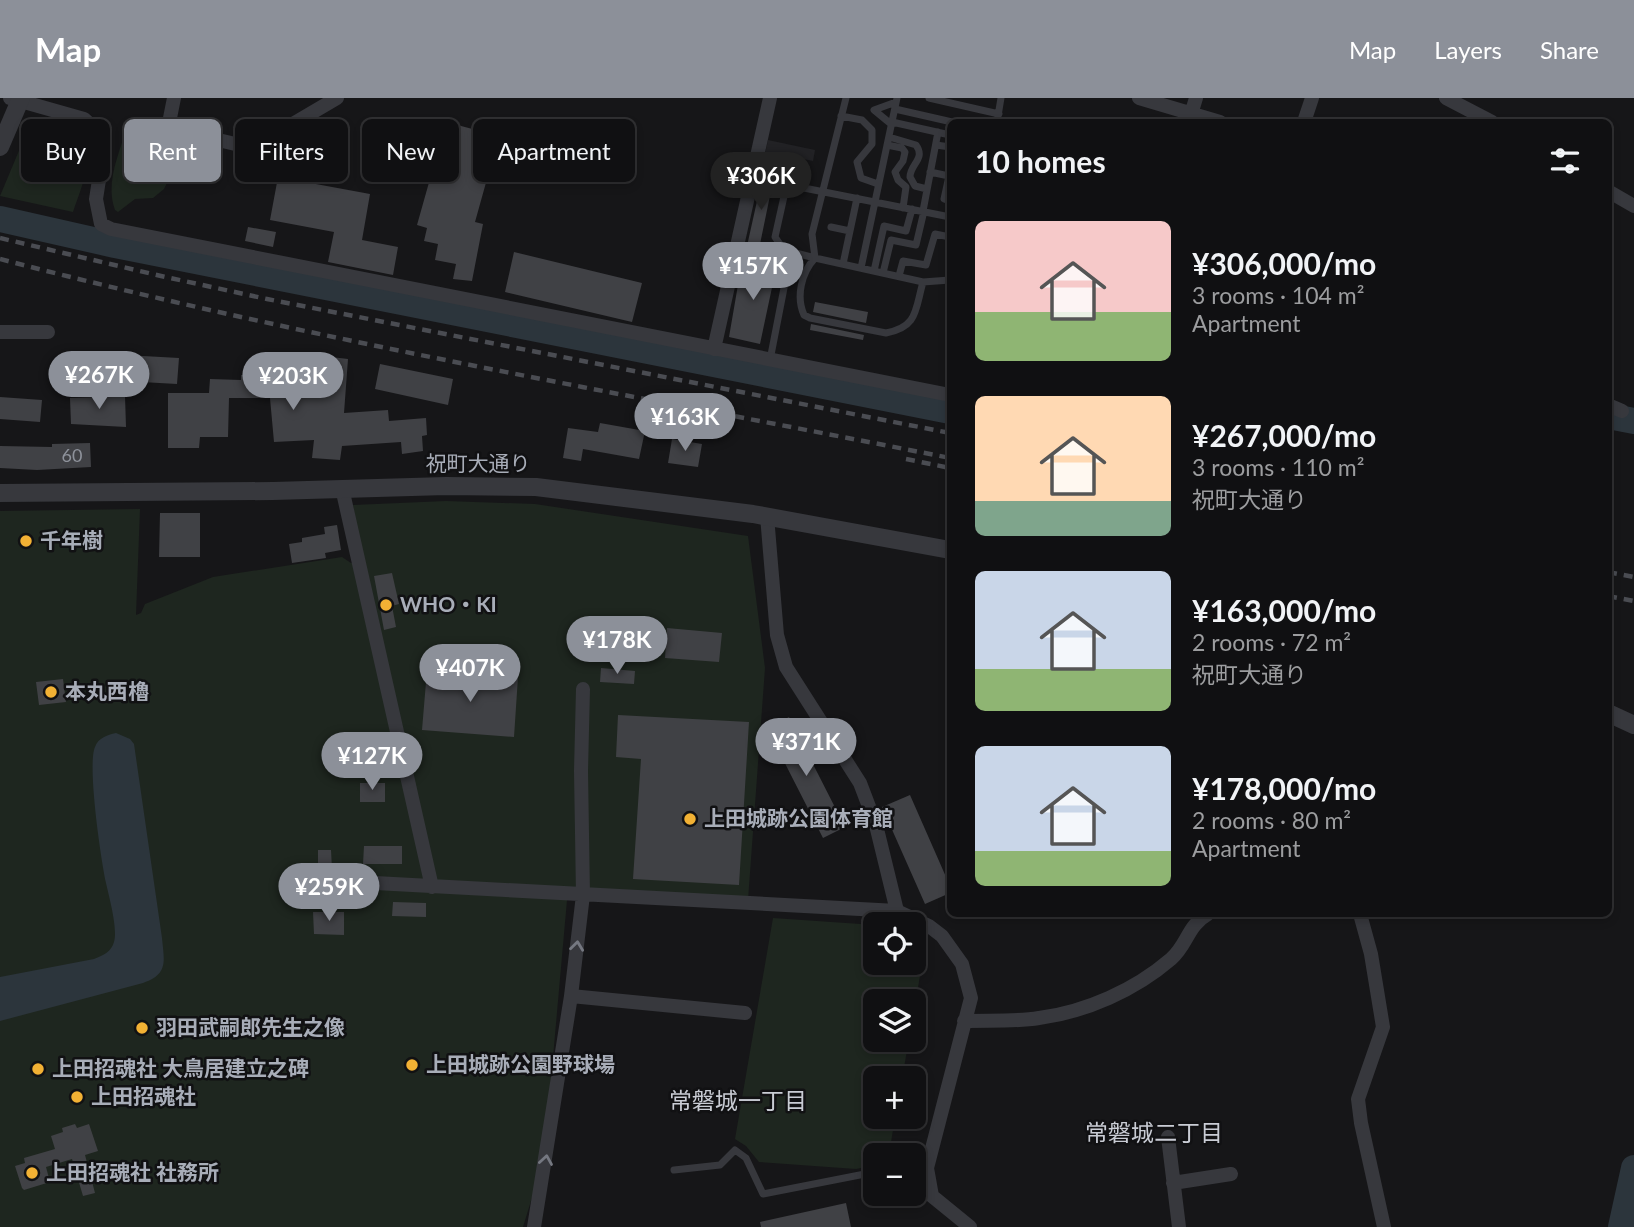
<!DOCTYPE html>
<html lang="en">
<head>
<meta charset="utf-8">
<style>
	:root { --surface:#101012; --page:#19191b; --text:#f1f3f6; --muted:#9c9d9f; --line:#303032; --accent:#8c9099 }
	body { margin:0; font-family:Lato,"Noto Sans JP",sans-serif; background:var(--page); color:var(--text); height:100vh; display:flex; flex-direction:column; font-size:26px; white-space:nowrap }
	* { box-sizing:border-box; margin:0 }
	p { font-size:23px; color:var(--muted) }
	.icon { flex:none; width:38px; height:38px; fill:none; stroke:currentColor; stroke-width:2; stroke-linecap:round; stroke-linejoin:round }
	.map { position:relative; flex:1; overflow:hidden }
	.panel { position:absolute; left:947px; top:21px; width:665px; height:798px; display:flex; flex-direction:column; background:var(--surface); border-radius:10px; box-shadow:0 4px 10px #0003,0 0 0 2px var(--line) }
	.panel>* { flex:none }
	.banner { position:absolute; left:21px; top:21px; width:665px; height:63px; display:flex; gap:14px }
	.controls { position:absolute; left:863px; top:814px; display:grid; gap:14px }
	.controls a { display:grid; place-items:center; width:63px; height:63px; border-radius:10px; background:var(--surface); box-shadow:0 4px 10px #0003,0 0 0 2px var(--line); font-size:35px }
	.price { position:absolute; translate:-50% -60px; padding:0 16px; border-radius:24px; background:var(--accent); color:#fff; font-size:23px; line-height:46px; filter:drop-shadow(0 2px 4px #0008) }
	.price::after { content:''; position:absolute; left:50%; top:42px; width:21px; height:16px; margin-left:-10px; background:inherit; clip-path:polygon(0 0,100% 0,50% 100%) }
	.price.current { background:#222; color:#fff }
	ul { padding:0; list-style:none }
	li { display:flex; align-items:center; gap:21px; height:175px; padding:0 28px }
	li span { display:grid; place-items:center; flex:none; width:196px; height:140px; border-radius:10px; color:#555 }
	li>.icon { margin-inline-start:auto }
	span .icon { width:84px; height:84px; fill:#fffc; stroke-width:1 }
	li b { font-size:30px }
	h2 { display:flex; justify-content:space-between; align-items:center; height:84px; padding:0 28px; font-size:30px }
	.chip { padding:0 24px; border-radius:10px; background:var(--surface); box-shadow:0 4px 10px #0003,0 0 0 2px var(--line); font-size:24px; line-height:63px }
	.chip.current { background:var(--accent); color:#fff }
	header { display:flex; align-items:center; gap:42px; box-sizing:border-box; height:98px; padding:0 35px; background:var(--accent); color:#fff }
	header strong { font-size:33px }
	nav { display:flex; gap:38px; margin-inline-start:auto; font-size:24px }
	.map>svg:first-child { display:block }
	.built { fill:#222225 }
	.green { fill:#1e261f }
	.water { fill:#2c353c }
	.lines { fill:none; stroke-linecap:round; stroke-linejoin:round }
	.river { stroke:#2c353c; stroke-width:26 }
	.building { fill:#404145 }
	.service { stroke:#37383d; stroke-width:7 }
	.minor { stroke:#37383d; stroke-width:14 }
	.tertiary { stroke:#37383d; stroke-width:18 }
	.rail { stroke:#4a4c52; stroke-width:4.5; stroke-dasharray:9 7; stroke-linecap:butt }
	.oneway { stroke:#757881 }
	.poi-dot { fill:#f2b134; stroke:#111113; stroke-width:2.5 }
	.labels { text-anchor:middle; stroke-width:5; stroke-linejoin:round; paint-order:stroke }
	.number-label { font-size:18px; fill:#8e929b }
	.street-label { font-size:21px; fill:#a8adb8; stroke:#111113 }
	.poi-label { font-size:21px; font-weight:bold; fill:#a8adb8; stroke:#111113; text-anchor:start }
	.neighbourhood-label { font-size:23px; fill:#c9ccd4; stroke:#111113 }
</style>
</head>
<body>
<header>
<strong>Map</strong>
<nav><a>Map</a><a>Layers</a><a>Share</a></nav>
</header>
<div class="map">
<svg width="1634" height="1129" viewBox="0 0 1634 1129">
	<rect width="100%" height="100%" fill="#161618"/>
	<path class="built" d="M768,42L815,52L813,63L779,56L774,78L761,75Z"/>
	<path class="green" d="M46,20C57,24 74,28 81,37C96,59 80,93 73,114L0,98L31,24Z
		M127,29L141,37L148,54L158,60L166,69L168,83L164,91L153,100L135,101L118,114L115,112C105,85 119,56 127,29Z
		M446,403L535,406L748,438L765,570L748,802L568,791L544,1060L523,1129H0V413L140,411L136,517L141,515L145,506L213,479L342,459L351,465L362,464L353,407Z
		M773,820L875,827V864H914V836L925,847L914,914V903H875V942H909L902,980H875V1018L895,1019L889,1057H875V1067L856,1071L759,1064L746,1048L735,1041Z"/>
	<path class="water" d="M116,635L130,641L134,646L162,840C164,863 169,876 143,885L0,923V879L94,861C104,857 111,854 114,844C118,830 109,799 106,785C101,762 87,667 95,649C98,640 107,637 116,635Z"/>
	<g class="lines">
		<path class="river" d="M0,121L115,147L950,313
			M1608,318L1634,323
			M1621,1129L1634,1070"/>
	</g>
	<path class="building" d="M446,24L499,38L475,124L483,126L472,183L453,181L456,166L435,162L438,146L424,143L427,130L417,127Z
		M763,76L774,78L759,151L747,148Z
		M278,79L370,96L362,142L398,149L393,177L328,164L334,134L270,122Z
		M248,129L276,134L273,149L245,143Z
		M514,154L642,185L632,224L505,194Z
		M750,161L777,166L760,246L729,239L739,181L745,182Z
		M815,204L868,214L866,225L813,214Z
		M811,226L864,237L863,242L810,232Z
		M61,255L106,261L107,256L179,260L177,286L124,283V286L58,277Z
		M306,256L348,261L344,315L388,312L389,323L426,320L427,337L422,338L423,353L402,356L401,344L342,348L340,362L312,360L314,342L274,344L270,300H229L228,339H200L199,350H168V295H209L210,281L241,282V277L303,276Z
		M380,266L453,281L448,307L375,291Z
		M125,298L126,329L71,326L70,300Z
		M0,299L42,302L40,324L0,321Z
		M600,325L645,333L639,361L583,351L581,363L563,360L568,330L598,334Z
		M672,341L702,346L698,369L668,365Z
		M90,345L91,369L37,372L0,370V348L52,349V346Z
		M160,415H200V459H159Z
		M337,427L341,452L325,455L326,460L292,465L289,446L302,444V440L325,436L324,429Z
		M392,475L399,506L392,508L396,529L384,532L374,478Z
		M667,530L722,535L719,564L665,560Z
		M601,570L635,573L634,586L600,584Z
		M427,572L518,579L514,639L422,632Z
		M63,581L66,604L39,607L36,584Z
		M618,617L749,624L739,787L633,781L641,661L616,659Z
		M789,619L845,729L823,740L767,630Z
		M360,685H385V704H360Z
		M910,697L950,788V795L925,806L882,709Z
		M364,748H402V766H363Z
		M318,752H331L332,771L318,772Z
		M393,804L426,805V819L392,818Z
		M313,814H344V837L314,836Z
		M75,1026L77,1030L89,1026L98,1053L85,1057L95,1095L83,1098L72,1061L46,1069L50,1084L24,1092L22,1090L15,1068L25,1065L24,1060L55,1051L51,1038L63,1034L62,1030Z
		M846,1105L851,1129H761L760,1124Z"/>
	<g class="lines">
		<path class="service" d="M846,0L812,136L815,160L923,184L950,182
			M929,0L999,16
			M895,11L952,24
			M841,18L862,22L872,32V46L857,64L861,80L878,86
			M892,24L950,37
			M997,24L1001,0
			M891,26L874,12L896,4
			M889,39L916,47C926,61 910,66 910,79L915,88L927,91
			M887,47L902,50L905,54L903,63L895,74L898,82L906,89L903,110
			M936,47L950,49
			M930,74L949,78L944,101L950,103
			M923,113L938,34
			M831,129L850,133
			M815,160L784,152L775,139L785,94L791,90L799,89L950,119
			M815,160C801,175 796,199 804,217L810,220L886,235C918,229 915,212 923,184
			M843,166L857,100
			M861,170L897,0
			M874,173L884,128L906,133L912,111
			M883,175L891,142L916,147L924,113
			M899,178L903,163L926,167L935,136L950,139
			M770,262L791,154
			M914,1066L929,1063
			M674,1072L720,1067L735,1052L746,1060L763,1096L875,1074"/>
		<path class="minor" d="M10,0L84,21L98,34L104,50L96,101L101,126L111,131L950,297
			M174,0L168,30L252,50L337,0
			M1139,0L1220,24
			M1446,0L1492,24
			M1189,23L1196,0
			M1304,24L1312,0
			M1608,93L1634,108
			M0,234H48
			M714,251L770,0
			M1608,307L1622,313
			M342,390L432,789
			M767,418L777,537L786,569L860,685L876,727L897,813
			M338,783L897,813L929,828L942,838L962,866L971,900L927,1070L932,1098L970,1129
			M1360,816L1371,856L1383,929L1358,1001L1361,1025L1384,1129
			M571,898L745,915
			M964,923C988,922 1015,924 1039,920C1086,914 1135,892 1171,861C1188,846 1187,828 1208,816
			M1168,1039L1179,1129
			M1173,1085L1231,1076
			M534,1129L571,898L583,797L581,673L583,591"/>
		<path class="tertiary" d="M0,49L21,0
			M0,395L273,393L446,388L536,389L753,416L950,452
			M1608,615L1634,627"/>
		<path class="rail" d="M0,140L161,178L267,201L950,335
			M0,161C313,243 633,297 950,360
			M906,361L950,370
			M1608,474L1634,479
			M1608,498L1634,503"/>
	</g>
	<defs><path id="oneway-chevron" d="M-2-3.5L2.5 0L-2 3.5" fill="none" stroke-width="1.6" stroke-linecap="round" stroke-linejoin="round" transform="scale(1.75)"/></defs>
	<g class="oneway">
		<use href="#oneway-chevron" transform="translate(577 848) rotate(-83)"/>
		<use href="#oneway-chevron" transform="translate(546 1062) rotate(-81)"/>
	</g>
	<g class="poi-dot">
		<circle cx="26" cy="443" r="7"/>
		<circle cx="386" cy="507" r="7"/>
		<circle cx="51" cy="594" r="7"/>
		<circle cx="690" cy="721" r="7"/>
		<circle cx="142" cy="930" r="7"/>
		<circle cx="412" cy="967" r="7"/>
		<circle cx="38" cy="971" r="7"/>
		<circle cx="77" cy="999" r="7"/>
		<circle cx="32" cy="1075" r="7"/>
	</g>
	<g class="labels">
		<g class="number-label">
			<text x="72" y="364">60</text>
		</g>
		<g class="street-label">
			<text x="478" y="373">祝町大通り</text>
		</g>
		<g class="poi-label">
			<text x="40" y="450">千年樹</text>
			<text x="400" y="514">WHO・KI</text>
			<text x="65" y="601">本丸西櫓</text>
			<text x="704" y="728">上田城跡公園体育館</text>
			<text x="156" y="937">羽田武嗣郎先生之像</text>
			<text x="426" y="974">上田城跡公園野球場</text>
			<text x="52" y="978">上田招魂社 大鳥居建立之碑</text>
			<text x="91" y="1006">上田招魂社</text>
			<text x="46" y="1082">上田招魂社 社務所</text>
		</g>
		<g class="neighbourhood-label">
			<text x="738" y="1011">常磐城一丁目</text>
			<text x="1154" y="1043">常磐城二丁目</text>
		</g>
	</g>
</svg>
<div class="controls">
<a><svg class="icon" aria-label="locate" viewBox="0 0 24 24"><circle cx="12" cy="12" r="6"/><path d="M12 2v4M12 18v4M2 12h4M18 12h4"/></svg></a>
<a><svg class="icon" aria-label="layers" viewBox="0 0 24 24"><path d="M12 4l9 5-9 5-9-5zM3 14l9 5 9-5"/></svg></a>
<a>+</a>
<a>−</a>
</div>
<b class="price current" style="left:761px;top:114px">¥306K</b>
<b class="price" style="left:753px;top:204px">¥157K</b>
<b class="price" style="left:99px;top:313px">¥267K</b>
<b class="price" style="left:293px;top:314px">¥203K</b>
<b class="price" style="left:685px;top:355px">¥163K</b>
<b class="price" style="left:617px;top:578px">¥178K</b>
<b class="price" style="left:470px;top:606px">¥407K</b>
<b class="price" style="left:806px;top:680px">¥371K</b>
<b class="price" style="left:372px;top:694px">¥127K</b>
<b class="price" style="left:329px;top:825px">¥259K</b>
<div class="banner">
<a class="chip">Buy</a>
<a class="chip current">Rent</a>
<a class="chip">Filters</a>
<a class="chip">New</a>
<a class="chip">Apartment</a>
</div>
<section class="panel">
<h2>10 homes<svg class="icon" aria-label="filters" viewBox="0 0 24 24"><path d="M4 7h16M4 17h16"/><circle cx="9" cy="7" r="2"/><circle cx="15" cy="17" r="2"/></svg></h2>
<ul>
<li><span style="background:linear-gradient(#f6c9c9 65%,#8fb573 0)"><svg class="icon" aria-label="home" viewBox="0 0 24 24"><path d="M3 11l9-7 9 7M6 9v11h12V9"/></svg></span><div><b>¥306,000/mo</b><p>3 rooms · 104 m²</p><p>Apartment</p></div></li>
<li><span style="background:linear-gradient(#ffd9b3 75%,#7fa58c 0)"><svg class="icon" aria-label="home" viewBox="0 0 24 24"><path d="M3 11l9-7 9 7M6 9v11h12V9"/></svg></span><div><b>¥267,000/mo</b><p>3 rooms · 110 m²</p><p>祝町大通り</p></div></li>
<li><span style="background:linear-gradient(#c9d6e8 70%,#8fb573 0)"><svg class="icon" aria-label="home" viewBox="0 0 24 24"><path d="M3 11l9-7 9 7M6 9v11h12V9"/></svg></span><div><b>¥163,000/mo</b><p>2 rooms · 72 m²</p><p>祝町大通り</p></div></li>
<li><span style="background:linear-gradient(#c9d6e8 75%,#8fb573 0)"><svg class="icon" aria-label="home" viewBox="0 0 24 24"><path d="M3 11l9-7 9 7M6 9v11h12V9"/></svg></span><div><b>¥178,000/mo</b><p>2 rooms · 80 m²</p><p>Apartment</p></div></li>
</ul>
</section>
</div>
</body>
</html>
